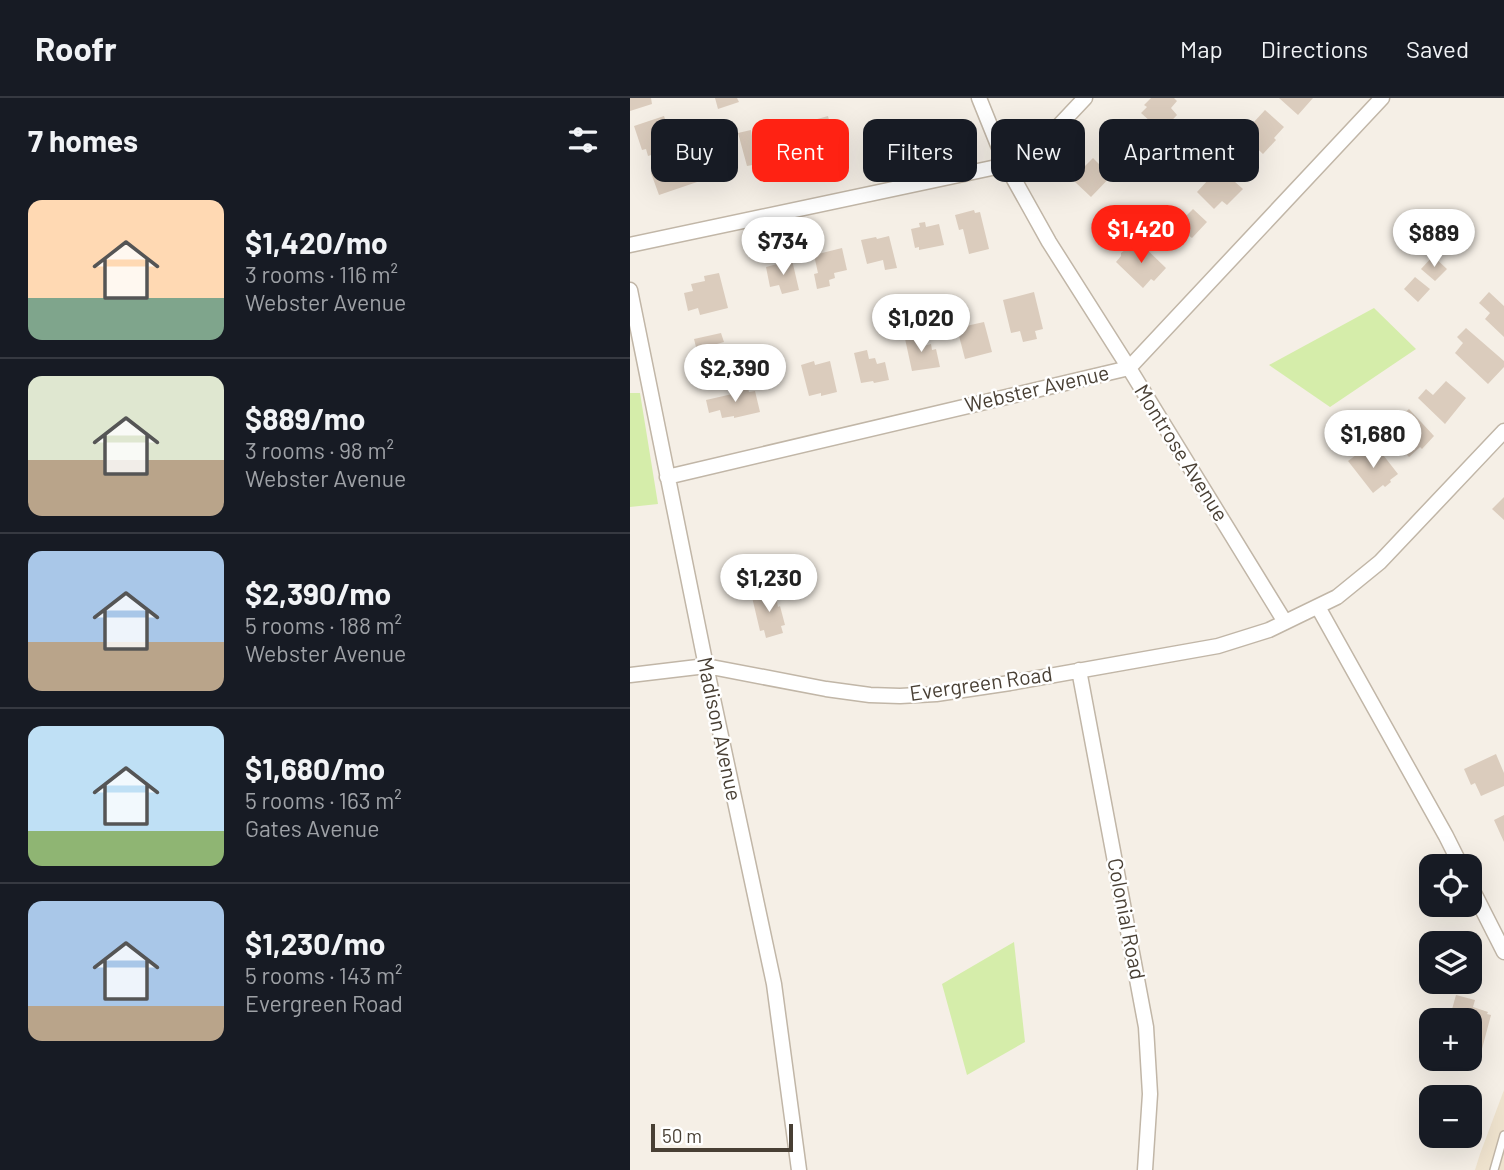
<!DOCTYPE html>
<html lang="en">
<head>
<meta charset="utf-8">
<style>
	:root { --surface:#171b24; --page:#20242c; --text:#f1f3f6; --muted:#9ea1a6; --line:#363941; --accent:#ff2213 }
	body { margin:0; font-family:Barlow,sans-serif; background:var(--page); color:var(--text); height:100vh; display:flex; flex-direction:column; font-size:26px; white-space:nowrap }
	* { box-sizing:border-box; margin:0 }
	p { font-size:23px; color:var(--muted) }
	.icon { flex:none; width:38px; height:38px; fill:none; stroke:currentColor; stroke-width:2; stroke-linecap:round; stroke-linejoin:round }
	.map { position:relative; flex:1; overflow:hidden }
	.panel { display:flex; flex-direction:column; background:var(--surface); width:630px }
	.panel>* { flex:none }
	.hud { position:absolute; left:21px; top:21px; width:665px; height:63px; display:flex; gap:14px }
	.buttons { position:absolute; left:789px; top:756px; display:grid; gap:14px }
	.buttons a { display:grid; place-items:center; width:63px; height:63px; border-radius:14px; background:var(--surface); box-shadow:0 7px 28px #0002; font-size:35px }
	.scale { position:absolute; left:21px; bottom:18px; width:142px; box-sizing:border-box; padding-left:7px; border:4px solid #483f34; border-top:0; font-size:19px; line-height:24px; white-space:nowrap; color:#483f34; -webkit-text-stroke:5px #fff; paint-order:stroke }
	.price { position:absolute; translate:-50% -60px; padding:0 16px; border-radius:24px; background:#fff; color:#222; font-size:23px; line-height:46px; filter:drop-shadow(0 2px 4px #0008) }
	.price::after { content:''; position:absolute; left:50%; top:42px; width:21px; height:16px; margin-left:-10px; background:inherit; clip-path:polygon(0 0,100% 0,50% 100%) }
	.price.current { background:var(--accent); color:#fff }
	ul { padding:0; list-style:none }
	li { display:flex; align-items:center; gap:21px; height:175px; padding:0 28px }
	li+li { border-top:2px solid var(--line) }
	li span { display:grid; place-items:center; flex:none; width:196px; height:140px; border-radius:14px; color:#555 }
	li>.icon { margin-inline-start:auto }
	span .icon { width:84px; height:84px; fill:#fffc; stroke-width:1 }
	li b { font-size:30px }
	h2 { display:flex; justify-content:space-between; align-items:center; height:84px; padding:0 28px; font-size:30px }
	.pill { padding:0 24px; border-radius:14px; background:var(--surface); box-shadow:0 7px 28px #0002; font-size:24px; line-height:63px }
	.pill.current { background:var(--accent); color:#fff }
	header { display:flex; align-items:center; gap:42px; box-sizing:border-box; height:98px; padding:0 35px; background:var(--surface); border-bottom:2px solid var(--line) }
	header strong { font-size:33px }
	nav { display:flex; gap:38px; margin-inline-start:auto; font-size:24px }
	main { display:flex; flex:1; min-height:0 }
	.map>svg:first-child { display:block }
	.education { fill:#efe3ce }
	.green { fill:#d5edaa }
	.building { fill:#dbccbd }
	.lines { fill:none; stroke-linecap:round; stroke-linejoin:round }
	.lane-casing { stroke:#c1b6a7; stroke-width:10 }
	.street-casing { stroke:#c1b6a7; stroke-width:17 }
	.lane { stroke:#fff; stroke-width:7 }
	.street { stroke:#fff; stroke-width:14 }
	.labels { text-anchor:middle; stroke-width:5; stroke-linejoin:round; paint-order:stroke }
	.street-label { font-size:21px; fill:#483f34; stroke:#fff }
</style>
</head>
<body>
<header>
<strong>Roofr</strong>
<nav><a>Map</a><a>Directions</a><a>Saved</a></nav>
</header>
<main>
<section class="panel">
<h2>7 homes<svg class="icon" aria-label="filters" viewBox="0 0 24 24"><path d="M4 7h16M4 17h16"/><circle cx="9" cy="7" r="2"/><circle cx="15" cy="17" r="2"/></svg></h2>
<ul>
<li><span style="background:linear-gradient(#ffd9b3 70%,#7fa58c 0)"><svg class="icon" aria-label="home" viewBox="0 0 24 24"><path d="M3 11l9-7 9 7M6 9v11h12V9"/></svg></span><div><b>$1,420/mo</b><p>3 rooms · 116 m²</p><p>Webster Avenue</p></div></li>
<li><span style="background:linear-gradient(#dfe7d0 60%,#b9a48a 0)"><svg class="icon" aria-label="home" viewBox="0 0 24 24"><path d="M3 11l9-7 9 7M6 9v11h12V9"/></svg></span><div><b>$889/mo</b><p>3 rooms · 98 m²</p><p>Webster Avenue</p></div></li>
<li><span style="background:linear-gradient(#a9c7e8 65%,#b9a48a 0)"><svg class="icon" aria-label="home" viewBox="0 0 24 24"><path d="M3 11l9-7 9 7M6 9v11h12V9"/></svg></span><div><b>$2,390/mo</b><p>5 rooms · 188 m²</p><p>Webster Avenue</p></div></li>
<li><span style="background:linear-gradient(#bfe0f5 75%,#8fb573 0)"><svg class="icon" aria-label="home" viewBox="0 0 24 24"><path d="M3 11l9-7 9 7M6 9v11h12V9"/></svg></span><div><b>$1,680/mo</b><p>5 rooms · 163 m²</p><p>Gates Avenue</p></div></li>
<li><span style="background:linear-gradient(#a9c7e8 75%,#b9a48a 0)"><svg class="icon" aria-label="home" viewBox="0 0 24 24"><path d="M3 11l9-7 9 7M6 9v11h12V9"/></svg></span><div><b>$1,230/mo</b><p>5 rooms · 143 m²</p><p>Evergreen Road</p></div></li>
</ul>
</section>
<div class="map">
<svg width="874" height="1072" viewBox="0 0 874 1072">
	<rect width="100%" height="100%" fill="#f5efe6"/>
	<path class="education" d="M874,992V1072H845L850,1056Z"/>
	<path class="green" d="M744,210L786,251L700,309L639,267Z
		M0,295H10L28,406L0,409Z
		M384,844L395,944L337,977L312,886Z"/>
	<path class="building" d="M0,0H21L22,6L0,13Z
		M85,0H107L109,4L88,11Z
		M521,0H544L547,3L541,10L547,17L526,39L516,30L521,24L511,15L517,9L514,7Z
		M649,0H683L668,17Z
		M635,12L654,29L644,40L646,42L633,56L617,41L627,30L623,25Z
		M34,18L42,43L39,44L41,51L18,58L16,51L12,52L4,28Z
		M198,18L200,26L210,24L215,47L179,57L173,32L182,30L180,23Z
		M121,32L122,38L142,34L144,41L153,39L157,56L149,58L150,61L136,64L138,68L129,70L128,66L117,68L108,35Z
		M95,48L100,65L88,69L83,52Z
		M70,59L72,67L66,69L70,83L29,97L21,75Z
		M476,59L488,71L461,99L444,83L451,75L448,72L453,66L455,68L463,60L469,66Z
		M591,68L598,74L596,76L613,91L597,107L592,103L584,111L567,94Z
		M563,111L577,124L562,140L558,137L547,150L525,129L534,120L540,125L548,115L554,120Z
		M344,112L345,115L350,114L359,151L339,156L333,131L329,132L325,117Z
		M295,124L296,129L309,126L314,147L289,152V149L285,150L281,131L290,129L289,125Z
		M259,138L267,170L255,172L253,162L237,166L231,142L246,139L247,141Z
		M508,143L536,170L524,183L521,181L513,190L486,164L491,158V155L495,152L499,153Z
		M212,150L217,172L204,175L205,180L199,182L200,188L187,191L184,176L188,175L184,157Z
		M803,158L817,171L805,183L791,171Z
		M162,162L169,192L152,196L149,187L140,189L136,169Z
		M89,175L98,210L70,217L68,210L58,213L54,195L63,193L61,186L75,183L74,178Z
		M785,179L800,191L788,204L774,191Z
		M404,194L413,231L405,233L407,241L393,244L390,233L381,235L373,202Z
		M859,194L874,208V239L855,221L860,215L849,205Z
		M354,224L362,254L335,261L327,230Z
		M836,230L874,263V269L858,286L825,255L833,245L827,239Z
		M286,233L290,249L301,246L302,252L306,251L310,269L282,273L274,236Z
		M91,235L94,244L87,246L94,273L74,278L71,270L66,271L62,254L67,253L64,241Z
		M237,252L239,261L245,260L247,266L255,264L259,282L244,285L243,283L231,285L224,255Z
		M184,263L185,267L200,263L207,294L191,298V295L179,298L171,267Z
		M816,283L836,300L815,326L788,300L796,291L803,297Z
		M118,290L119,294L125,293L130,314L104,320V318L92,320L90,312L79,315L76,302L111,294V292Z
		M779,311L804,338L792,351L790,349L779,359L761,339L762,337L756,331Z
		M734,351L741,360L750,353L768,376L760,382L761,384L755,389L753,387L743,395L718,363Z
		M874,399V422L862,411Z
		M145,493L148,509L150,508L155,527L151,528L153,535L136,540L134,532L130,533L122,499Z
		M866,656L874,675V688L851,698L845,685L841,687L834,671Z
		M874,717V744L864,722Z
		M826,897L845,902L843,909L858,914L857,916L861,917L848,966L834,962L840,961V922H819Z"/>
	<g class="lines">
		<g class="lane-casing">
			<path id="lane" d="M864,1072L874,1037"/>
		</g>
		<g class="street-casing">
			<path id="street" d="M349,0L376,67L419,144L499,270L655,524
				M0,147L376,67L406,52L455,0
				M0,192L76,568L144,886L169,1072
				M37,379L499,270L752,0
				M688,509L816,738L831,768
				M449,572L516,929L520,996L515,1072
				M0,577L76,568L196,591L240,597L270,598L306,596L380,585L588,548L639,532L707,499L750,464L874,333
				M840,787L874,854"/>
		</g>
		<use href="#lane" class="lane"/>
		<use href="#street" class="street"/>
	</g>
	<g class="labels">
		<g class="street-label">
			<text transform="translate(407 291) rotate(-13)" y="7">Webster Avenue</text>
			<text transform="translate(551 355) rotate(58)" y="7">Montrose Avenue</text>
			<text transform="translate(351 586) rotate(-8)" y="7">Evergreen Road</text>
			<text transform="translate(89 631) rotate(78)" y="7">Madison Avenue</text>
			<text transform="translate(496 821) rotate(79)" y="7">Colonial Road</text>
		</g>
	</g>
</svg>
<div class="buttons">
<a><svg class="icon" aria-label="locate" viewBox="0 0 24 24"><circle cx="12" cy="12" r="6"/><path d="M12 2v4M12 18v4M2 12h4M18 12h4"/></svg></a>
<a><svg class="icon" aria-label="layers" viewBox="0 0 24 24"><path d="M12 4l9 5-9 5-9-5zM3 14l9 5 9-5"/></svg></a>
<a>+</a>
<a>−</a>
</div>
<div class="scale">50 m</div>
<b class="price current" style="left:511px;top:167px">$1,420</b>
<b class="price" style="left:804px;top:171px">$889</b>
<b class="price" style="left:153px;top:179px">$734</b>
<b class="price" style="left:291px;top:256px">$1,020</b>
<b class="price" style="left:105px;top:306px">$2,390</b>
<b class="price" style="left:743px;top:372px">$1,680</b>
<b class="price" style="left:139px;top:516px">$1,230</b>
<div class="hud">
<a class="pill">Buy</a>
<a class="pill current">Rent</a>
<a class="pill">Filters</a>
<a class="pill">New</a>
<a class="pill">Apartment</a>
</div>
</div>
</main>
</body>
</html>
